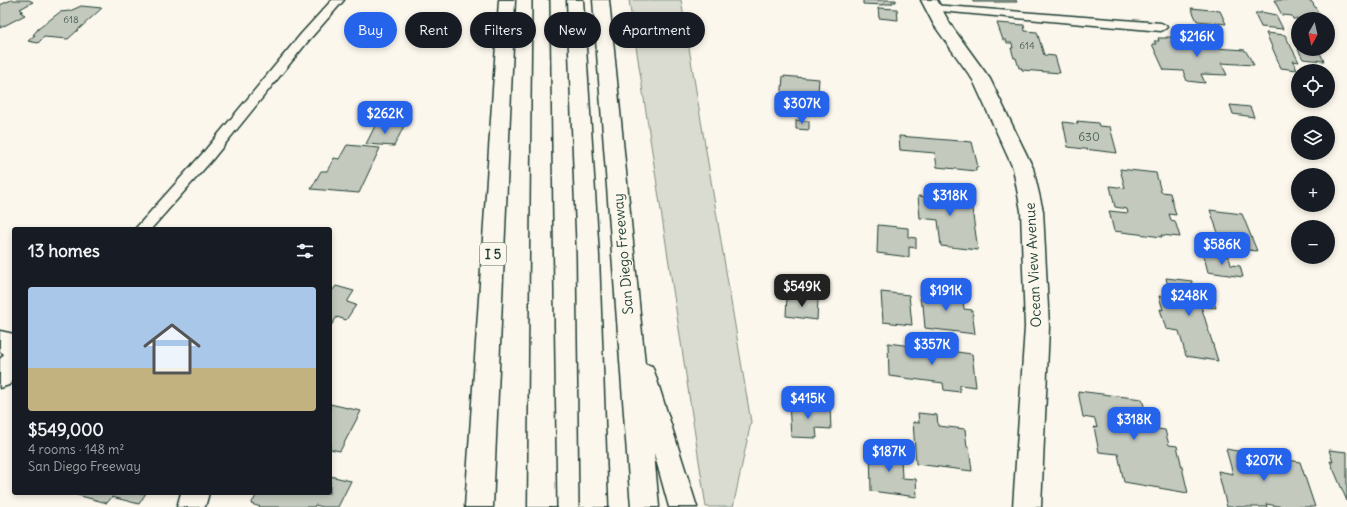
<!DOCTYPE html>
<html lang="en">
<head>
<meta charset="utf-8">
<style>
	:root { --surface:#171b24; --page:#242831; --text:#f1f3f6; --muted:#9ea1a6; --line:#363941; --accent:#2563eb }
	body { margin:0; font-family:Delius,sans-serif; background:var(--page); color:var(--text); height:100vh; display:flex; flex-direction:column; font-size:15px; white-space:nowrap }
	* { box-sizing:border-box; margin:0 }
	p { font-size:13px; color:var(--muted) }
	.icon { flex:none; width:22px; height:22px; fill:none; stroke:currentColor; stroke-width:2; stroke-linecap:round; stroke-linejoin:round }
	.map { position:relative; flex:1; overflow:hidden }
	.sheet { position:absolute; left:12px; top:227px; width:320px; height:268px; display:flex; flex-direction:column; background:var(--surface); border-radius:4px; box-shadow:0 2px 6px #0003 }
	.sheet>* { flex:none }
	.top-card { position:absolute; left:344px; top:12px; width:380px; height:36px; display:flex; gap:8px }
	.needle { width:26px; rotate:188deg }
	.tools { position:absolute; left:1291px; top:12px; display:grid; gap:8px }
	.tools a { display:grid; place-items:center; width:44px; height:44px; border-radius:50%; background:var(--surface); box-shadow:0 2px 6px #0003; font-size:20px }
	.price { position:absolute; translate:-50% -34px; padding:0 9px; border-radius:8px; background:var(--accent); color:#fff; font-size:13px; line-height:26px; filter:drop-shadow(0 1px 2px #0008) }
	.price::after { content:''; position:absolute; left:50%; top:24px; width:12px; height:9px; margin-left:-6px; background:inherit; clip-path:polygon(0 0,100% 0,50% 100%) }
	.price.on { background:#222; color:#fff }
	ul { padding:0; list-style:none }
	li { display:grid; align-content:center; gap:8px; height:212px; padding:0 16px }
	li+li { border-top:1px solid var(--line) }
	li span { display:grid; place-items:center; height:124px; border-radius:4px; color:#555 }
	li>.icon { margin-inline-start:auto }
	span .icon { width:72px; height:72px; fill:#fffc; stroke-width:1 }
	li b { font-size:17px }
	h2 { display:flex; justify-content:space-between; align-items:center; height:48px; padding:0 16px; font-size:17px }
	.chip { padding:0 14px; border-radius:18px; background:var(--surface); box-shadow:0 2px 6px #0003; font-size:14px; line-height:36px }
	.chip.on { background:var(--accent); color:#fff }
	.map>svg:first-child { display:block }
	.green { fill:#dbdcd1; stroke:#7d8c82 }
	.building { fill:#c4c9be; stroke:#1f3d34 }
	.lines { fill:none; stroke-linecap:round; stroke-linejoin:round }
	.service-casing { stroke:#1f3d34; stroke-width:3 }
	.minor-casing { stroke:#1f3d34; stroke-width:3 }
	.motorway-casing { stroke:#1f3d34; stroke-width:3 }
	.service { fill:#fbf7ec; fill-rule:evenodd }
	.minor { fill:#fbf7ec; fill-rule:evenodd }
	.motorway { fill:#fbf7ec; fill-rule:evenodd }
	.labels { text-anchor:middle; stroke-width:3; stroke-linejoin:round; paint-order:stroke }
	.far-number-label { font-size:10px; fill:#486056 }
	.number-label { font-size:12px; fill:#486056 }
	.shield { fill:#fbf7ec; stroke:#61756b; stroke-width:1 }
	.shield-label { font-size:13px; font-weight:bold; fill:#1f3d34 }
	.street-label { font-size:14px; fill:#1f3d34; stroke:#fbf7ec }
</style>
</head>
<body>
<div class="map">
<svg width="1347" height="507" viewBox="0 0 1347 507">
	<rect width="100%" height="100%" fill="#fbf7ec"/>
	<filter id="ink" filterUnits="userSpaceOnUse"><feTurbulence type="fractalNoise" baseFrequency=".025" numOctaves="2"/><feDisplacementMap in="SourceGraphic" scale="8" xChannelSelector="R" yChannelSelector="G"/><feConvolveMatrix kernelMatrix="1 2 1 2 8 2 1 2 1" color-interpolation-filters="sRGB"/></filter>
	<g filter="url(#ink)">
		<path class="green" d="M629,0H681L751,422L733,507H706Z"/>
		<path class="building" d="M11,0H29L33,2L20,9L23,11L20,12L25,15L0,28V5Z
			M863,0H896V2H892V4H884V5L863,4Z
			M972,0H1016L1017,2H973Z
			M1274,0H1308L1312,2L1321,17L1316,16L1318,19H1293L1292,16L1282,15Z
			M81,6L102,8L68,39L44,37L38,43L28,41L35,35H33L38,29L60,12L70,11Z
			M878,8L897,9L898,20L879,18Z
			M1191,8L1220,11L1226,24L1197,21Z
			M1261,12L1276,15L1283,29L1261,27L1255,13H1262Z
			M997,23L1024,25L1025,31L1037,32L1044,55L1055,56L1060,73L1022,70V68H1019L1016,58H1014L1011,48H1013L1012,43H1007L1006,40H1003Z
			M1266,33L1285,35L1299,62L1293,61L1297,70L1281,68Z
			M1166,37L1185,38L1187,41L1213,45L1215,48L1245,50L1254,65L1221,63L1227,75L1201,74L1205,83L1187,81L1183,71L1164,70L1152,44H1156L1154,41H1159L1158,38H1167Z
			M1298,49H1318L1324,61L1303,59Z
			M783,76L819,79L817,106L781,102Z
			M1230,105L1250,107L1254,117L1233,114Z
			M796,120L809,121V130L796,129Z
			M1077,121L1098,123L1099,126L1110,127L1117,153L1068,147L1063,122L1078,124Z
			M376,124L404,126L394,146L366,144Z
			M899,136L972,142L978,167H976V171L937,167L935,153L900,150Z
			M347,145L380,148L359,193L311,189L321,171H327L334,158L339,159Z
			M1120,169L1156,173L1161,192L1170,193L1176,215L1169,214L1171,220L1175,221L1180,237L1161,235L1162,237L1114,231L1109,211L1128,213L1127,209L1115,207L1110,186L1125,188Z
			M927,186L962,189L963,201L971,202L978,250L941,246L938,220L920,218L918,196L928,197Z
			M1210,210L1242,214L1257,251L1223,247Z
			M878,225L908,228V237L916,238V248L909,247V257L877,253Z
			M1203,253L1229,257L1231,265L1240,266L1243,277L1208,272Z
			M1166,278L1192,281L1194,288L1210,290L1216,308L1201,306L1218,361L1186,356L1179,331L1166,329L1160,309L1163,310L1159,296L1169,298L1165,294L1163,289L1168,286Z
			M336,286L354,291L347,302L356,305L346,320L337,317L330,327V292H331Z
			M922,289L962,293L964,309L972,310L975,334L925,328L923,305H921L920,297H923Z
			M881,292L909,295L912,325L883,322Z
			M787,295L818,299L817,320L786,316Z
			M888,343L972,354L976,387L960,385V392L944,390L943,383L889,376Z
			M1078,391L1142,399L1150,428L1165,430L1169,445L1177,446L1188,493L1124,482L1118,454L1099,452L1094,427L1097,428L1095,419L1083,417Z
			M789,403H813V407H830L831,429L816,428L817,438L791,437Z
			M330,404L361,411L340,451L330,449Z
			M918,413L937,415L938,426L965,429L967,447H969L972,471L916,464L913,422L919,423Z
			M870,446L897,449V457L901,458L902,478L916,479L917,497L871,491Z
			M1226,449L1300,462L1315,507H1284L1266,504L1267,507H1227L1218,471L1233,474Z
			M1329,450L1347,452V501L1330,461L1333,462Z
			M330,476L351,481L338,507H323L315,505L314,507H261L251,504L258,493H330Z
			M79,493H146L139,504L112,497L107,503L77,495Z"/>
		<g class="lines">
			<g class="service-casing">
				<path id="service" d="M332,0H344L309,40L212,160L151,229H135L202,154L301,34Z
					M933,5L1161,23L1165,25L1167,27L1165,29L1161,31L929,10L927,8Z"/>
			</g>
			<g class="minor-casing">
				<path id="minor" d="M921,0H937L950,24L990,79L1033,168L1043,211L1049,327L1041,507H1013L1025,327L1021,211L1013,168L973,80L934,25Z
					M0,331L14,334V378L9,385L0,388V359L4,354L0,351Z
					M181,493H209L205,507H177Z"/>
			</g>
			<g class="motorway-casing">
				<path id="motorway" d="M499,0H515L493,507H465Z
					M533,0H549L556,507H528Z
					M567,0H583L599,256L608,507H580L577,256Z
					M593,0H609L645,364L652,366L655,374L697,507H669L654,453L659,507H631Z"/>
			</g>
			<use href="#service" class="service"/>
			<use href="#minor" class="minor"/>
			<use href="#motorway" class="motorway"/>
		</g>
	</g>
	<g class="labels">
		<g class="far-number-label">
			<text x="71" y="23">618</text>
			<text x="1027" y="49">614</text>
		</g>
		<g class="number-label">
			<text x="1089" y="141">630</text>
		</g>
		<rect class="shield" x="480" y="243" width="26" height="22" rx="3"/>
		<g class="shield-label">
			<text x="493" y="259">I 5</text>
		</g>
		<g class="street-label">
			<text transform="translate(623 254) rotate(-95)" y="5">San Diego Freeway</text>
			<text transform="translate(1033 265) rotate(-93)" y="5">Ocean View Avenue</text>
		</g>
	</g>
</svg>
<div class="tools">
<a><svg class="needle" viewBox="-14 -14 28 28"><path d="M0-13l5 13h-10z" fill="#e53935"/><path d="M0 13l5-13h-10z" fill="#9ea1a6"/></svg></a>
<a><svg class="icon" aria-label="locate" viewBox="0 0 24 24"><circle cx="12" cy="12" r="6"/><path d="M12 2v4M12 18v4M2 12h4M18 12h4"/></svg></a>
<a><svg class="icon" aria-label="layers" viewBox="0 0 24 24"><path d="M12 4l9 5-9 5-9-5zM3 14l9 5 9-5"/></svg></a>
<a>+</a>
<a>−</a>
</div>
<b class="price" style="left:1197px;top:58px">$216K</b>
<b class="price" style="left:802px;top:125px">$307K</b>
<b class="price" style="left:385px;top:135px">$262K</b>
<b class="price" style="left:950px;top:217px">$318K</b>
<b class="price" style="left:1222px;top:266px">$586K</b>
<b class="price on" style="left:802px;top:308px">$549K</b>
<b class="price" style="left:946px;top:312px">$191K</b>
<b class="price" style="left:1189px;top:317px">$248K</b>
<b class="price" style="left:932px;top:366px">$357K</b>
<b class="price" style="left:808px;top:420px">$415K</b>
<b class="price" style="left:1134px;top:441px">$318K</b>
<b class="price" style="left:889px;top:473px">$187K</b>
<b class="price" style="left:1264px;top:482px">$207K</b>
<div class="top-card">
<a class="chip on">Buy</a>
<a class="chip">Rent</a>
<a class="chip">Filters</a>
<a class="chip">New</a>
<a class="chip">Apartment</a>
</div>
<section class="sheet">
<h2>13 homes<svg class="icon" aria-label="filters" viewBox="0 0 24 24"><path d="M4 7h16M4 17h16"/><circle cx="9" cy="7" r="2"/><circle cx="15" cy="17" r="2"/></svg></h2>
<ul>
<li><span style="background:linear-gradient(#a9c7e8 65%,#c2b280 0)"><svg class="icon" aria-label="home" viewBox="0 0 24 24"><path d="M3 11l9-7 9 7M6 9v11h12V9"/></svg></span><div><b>$549,000</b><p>4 rooms · 148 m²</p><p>San Diego Freeway</p></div></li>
</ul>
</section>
</div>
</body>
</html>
